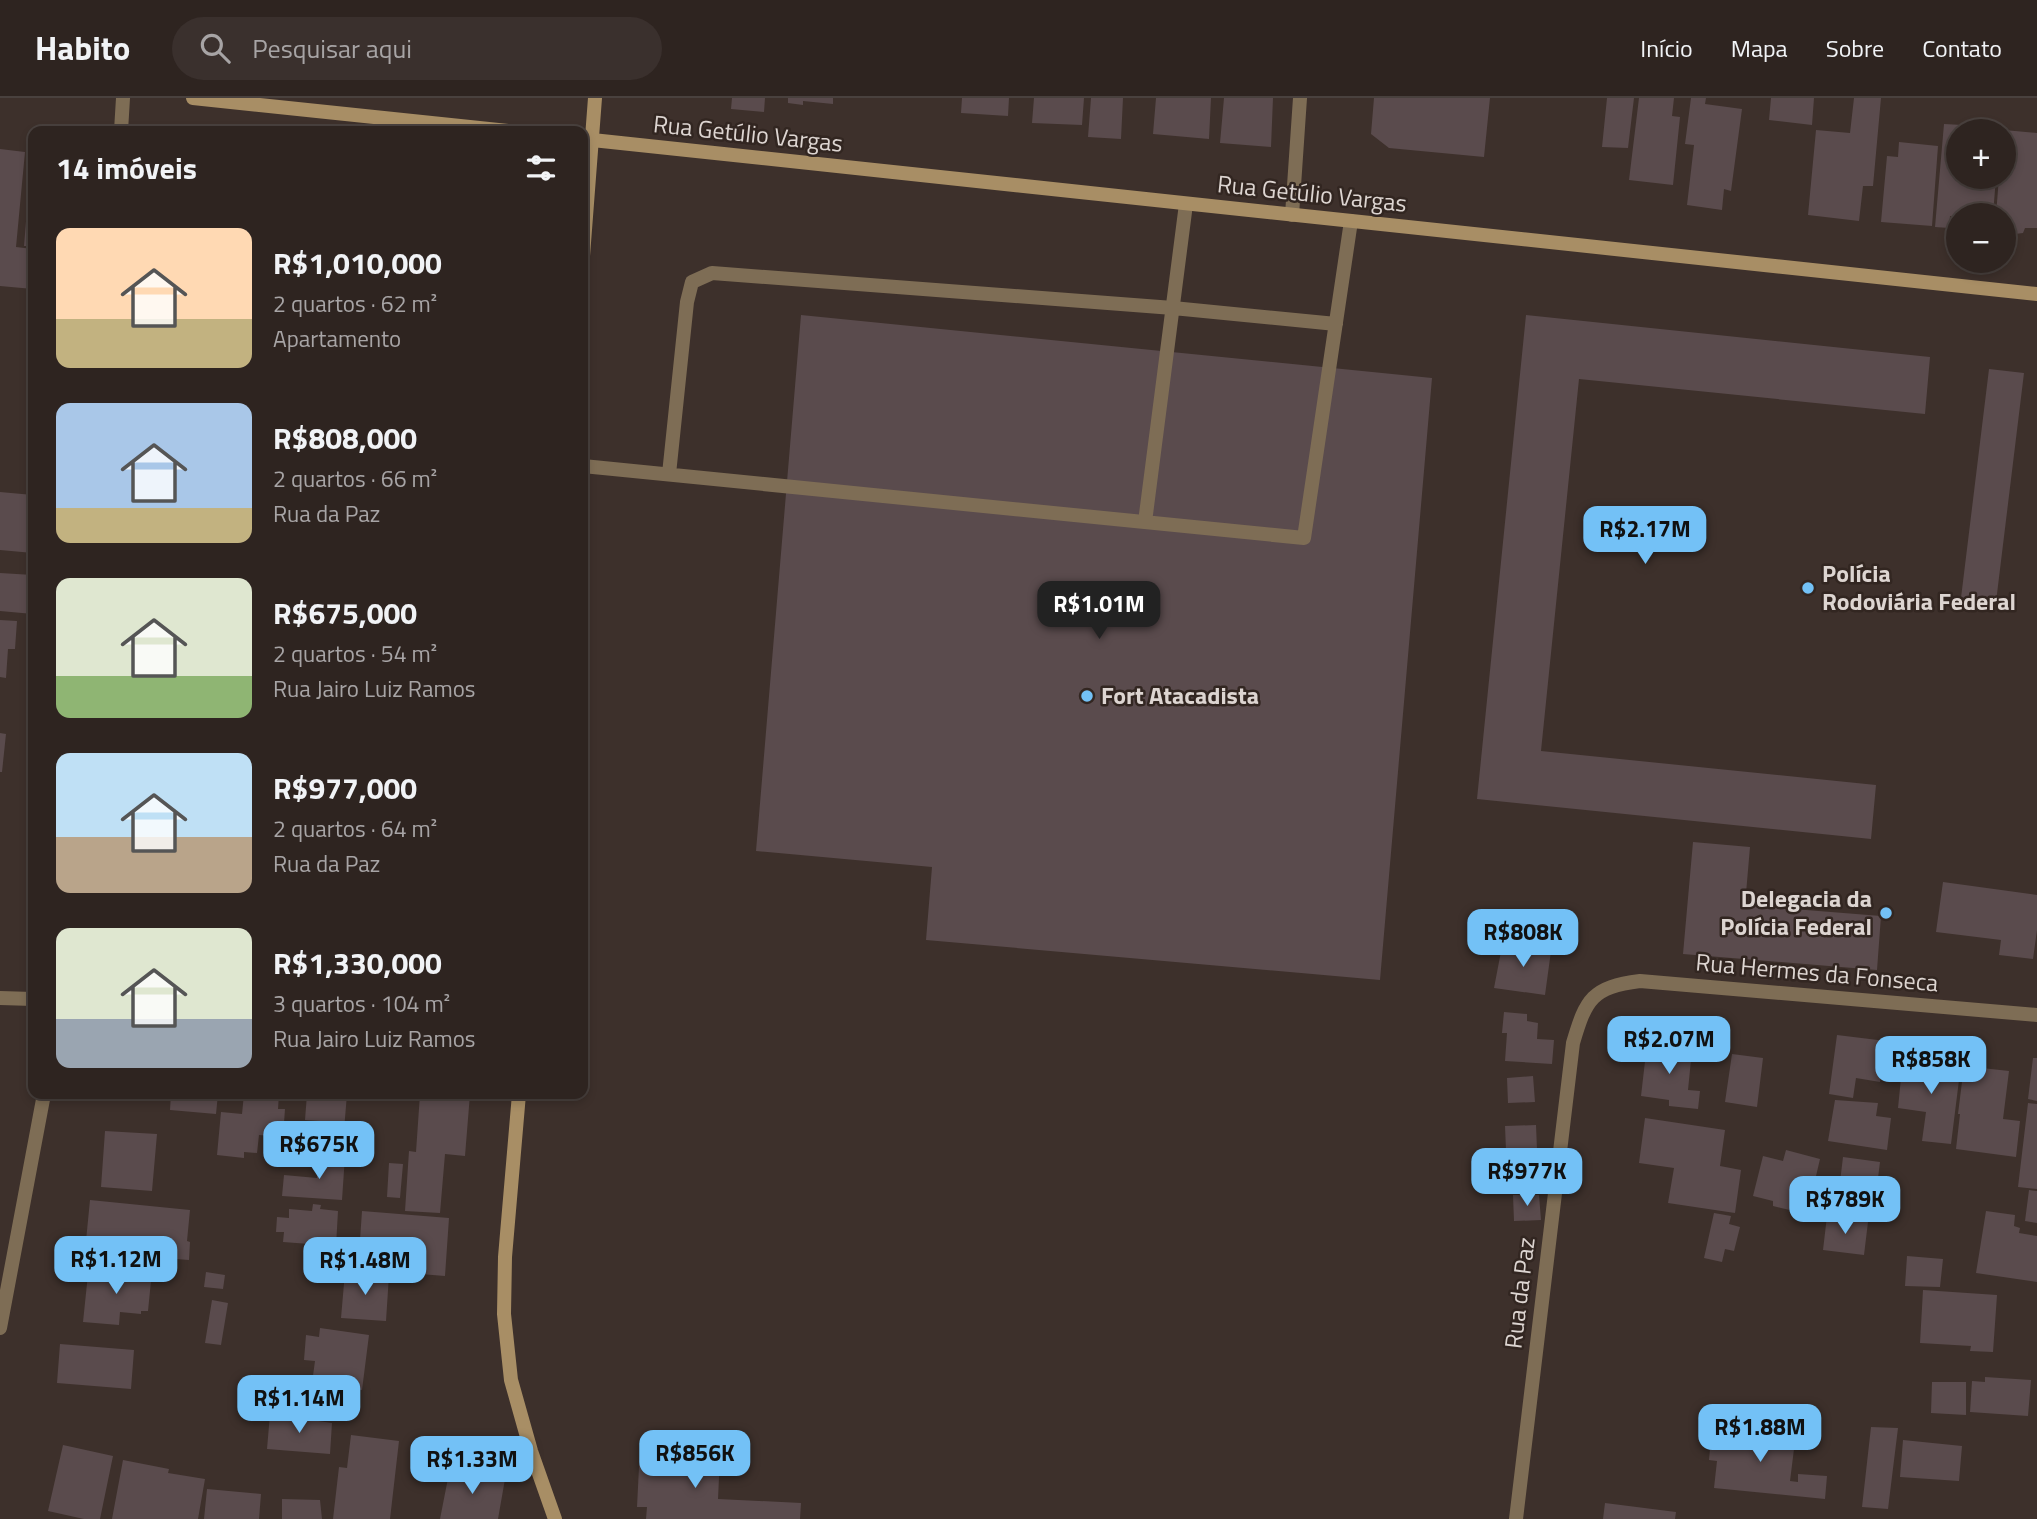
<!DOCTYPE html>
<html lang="pt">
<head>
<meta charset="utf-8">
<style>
	:root { --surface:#2e2420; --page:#3a302d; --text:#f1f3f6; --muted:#a7a4a5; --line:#49413e; --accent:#73c1f6 }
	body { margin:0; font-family:"Titillium Web",sans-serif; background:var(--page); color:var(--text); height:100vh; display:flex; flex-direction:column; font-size:26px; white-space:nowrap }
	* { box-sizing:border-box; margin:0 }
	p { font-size:23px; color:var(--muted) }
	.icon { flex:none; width:38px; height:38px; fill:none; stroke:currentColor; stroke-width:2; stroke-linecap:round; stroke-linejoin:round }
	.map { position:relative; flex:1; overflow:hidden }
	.drawer { position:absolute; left:28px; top:28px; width:560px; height:973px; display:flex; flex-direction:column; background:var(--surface); border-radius:14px; box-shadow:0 4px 10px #0003,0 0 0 2px var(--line) }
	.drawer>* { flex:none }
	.buttons { position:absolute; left:1946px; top:21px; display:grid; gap:14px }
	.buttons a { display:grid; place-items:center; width:70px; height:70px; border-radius:50%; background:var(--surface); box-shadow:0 4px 10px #0003,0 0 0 2px var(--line); font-size:35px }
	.price { position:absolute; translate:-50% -60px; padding:0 16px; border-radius:14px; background:var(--accent); color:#111; font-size:23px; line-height:46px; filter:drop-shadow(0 2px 4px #0008) }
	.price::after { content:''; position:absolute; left:50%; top:42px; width:21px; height:16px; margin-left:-10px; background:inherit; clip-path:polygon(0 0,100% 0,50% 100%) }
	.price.current { background:#222; color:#fff }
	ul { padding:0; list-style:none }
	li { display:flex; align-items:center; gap:21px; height:175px; padding:0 28px }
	li span { display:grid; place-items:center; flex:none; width:196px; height:140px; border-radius:14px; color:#555 }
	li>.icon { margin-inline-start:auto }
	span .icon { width:84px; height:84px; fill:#fffc; stroke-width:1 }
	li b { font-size:30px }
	h2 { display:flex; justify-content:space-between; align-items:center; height:84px; padding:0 28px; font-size:30px }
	header { display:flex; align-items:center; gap:42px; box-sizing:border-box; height:98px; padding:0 35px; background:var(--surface); border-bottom:2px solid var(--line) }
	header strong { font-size:33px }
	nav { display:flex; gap:38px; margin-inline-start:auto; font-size:24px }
	.search { width:490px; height:63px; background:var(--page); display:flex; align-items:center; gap:18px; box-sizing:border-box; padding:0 24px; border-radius:38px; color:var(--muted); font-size:26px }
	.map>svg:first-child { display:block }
	.building { fill:#5a4b4d }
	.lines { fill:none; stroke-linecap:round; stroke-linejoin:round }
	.lane { stroke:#7e6d55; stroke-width:14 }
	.street { stroke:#7e6d55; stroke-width:14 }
	.secondary { stroke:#a88e65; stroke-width:14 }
	.poi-dot { fill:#73c1f6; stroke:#322621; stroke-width:2.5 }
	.labels { text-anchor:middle; stroke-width:5; stroke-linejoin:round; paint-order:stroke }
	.street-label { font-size:24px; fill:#ddd5d1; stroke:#322621 }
	.poi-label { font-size:24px; font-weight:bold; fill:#ddd5d1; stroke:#322621; text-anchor:start }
</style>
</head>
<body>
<header>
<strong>Habito</strong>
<div class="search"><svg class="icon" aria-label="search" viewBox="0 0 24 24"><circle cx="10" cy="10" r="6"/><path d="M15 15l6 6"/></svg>Pesquisar aqui</div>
<nav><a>Início</a><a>Mapa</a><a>Sobre</a><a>Contato</a></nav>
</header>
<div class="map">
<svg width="2037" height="1421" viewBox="0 0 2037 1421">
	<rect width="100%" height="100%" fill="#3d302b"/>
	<path class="building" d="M732,0H765L764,14L731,11Z
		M788,0H833V6L803,3V7L788,5Z
		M962,0H1009L1008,18L961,15Z
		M1034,0H1084L1082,27L1032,25Z
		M1091,0H1123L1121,41L1088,39Z
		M1156,0H1211L1209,41L1153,36Z
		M1224,0H1273L1271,49L1220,45Z
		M1374,0H1490L1484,59L1389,50L1371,36Z
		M1607,0H1634L1628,50L1602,49Z
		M1639,0H1674L1672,18L1680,19L1673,87L1629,82Z
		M1691,0H1706L1705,6L1742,11L1731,93L1724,91L1722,112L1687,107L1694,47L1685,46Z
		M1771,0H1814L1812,27L1769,22Z
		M1854,0H1881L1873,88H1863L1859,123L1808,117L1816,32L1850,35Z
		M1944,26L2000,29V33H1958V79H1996L1993,117L1950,118L1949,130L1935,129Z
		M2004,32L2037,35V130H2025L2023,135L2015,136L2014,142L2004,141V117H1996L1999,79H2004Z
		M1899,44L1938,48L1932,128L1881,124L1887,58L1898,59Z
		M0,51L25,54L16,149L33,151V191L0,188Z
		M28,99H33V148H24Z
		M801,217L1432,280L1380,882L926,842L932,769L756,753Z
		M1526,217L1930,259L1925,316L1579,281L1541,653L1876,687L1871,741L1477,701Z
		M1989,271L2024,275L1996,504L1961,500Z
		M0,394L33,397V455L0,452Z
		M0,475L33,477V516L0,513Z
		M0,522L17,523L15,551H8L6,580L0,579Z
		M0,635L6,636L2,674H0Z
		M1693,744L1750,749L1745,807L1881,818L1877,872L1683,856Z
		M1943,784L2037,797V832L2033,861L1999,857L2001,842L1936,834Z
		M1503,843L1551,853L1545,897L1494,890Z
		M1504,914L1527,916V923L1538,925L1537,941L1554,942L1552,966L1505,963L1507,935H1502Z
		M1837,937L1886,943L1880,984L1856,980L1853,1000L1829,996Z
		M1647,946L1692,952L1688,992L1700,993L1698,1011L1669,1008V1002L1641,998Z
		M1732,956L1763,960L1757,1009L1725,1004Z
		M1903,960L1961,966L1951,1046L1922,1043L1926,1014L1898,1010Z
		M2033,960H2037V1003L2028,1001Z
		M1964,968L2009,973L2003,1021L2020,1023L2016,1059L1956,1051L1960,1016H1958Z
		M1533,978L1535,1004L1508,1005L1507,980Z
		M93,996H153V1003L93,1000Z
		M171,996H218L216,1016L170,1012Z
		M244,996H279L278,1011H285L283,1039L259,1037L257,1055L244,1054V1060L217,1057L221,1014L242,1016Z
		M307,996H347L343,1044L318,1042L319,1023L305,1022Z
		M420,996H470L465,1058L445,1056L440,1115L405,1113L409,1053L416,1054Z
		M1835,1002L1878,1005L1876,1018L1891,1020L1887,1052L1828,1043Z
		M2028,1005L2037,1006V1091L2018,1089Z
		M1645,1020L1725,1032L1720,1068L1741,1072L1735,1115L1668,1105L1674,1070L1639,1065Z
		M1536,1027L1538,1076L1507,1077L1505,1028Z
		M105,1033L157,1036L152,1093L101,1089Z
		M1786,1052L1820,1061L1813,1091L1824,1094L1819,1119L1773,1108V1103L1753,1098L1763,1058L1783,1063Z
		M318,1056L345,1058L342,1102L282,1098L284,1077L317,1080Z
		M1843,1059L1880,1064L1877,1088L1840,1084Z
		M389,1065L403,1066L400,1100L387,1099Z
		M2029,1092L2037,1093V1125L2025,1123Z
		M1513,1097H1539L1541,1122L1514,1123Z
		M90,1102L190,1112L187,1143L190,1144L189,1162L150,1159L151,1146L126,1143L125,1157L85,1153Z
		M313,1106L321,1107L320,1111L338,1113L336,1148L283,1144L284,1134H276L277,1119L289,1120V1111L312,1113Z
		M362,1113L449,1120L445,1178L358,1171Z
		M1986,1113L2015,1117L2014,1128L2020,1130L2019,1135L2037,1138V1184L1976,1175Z
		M1714,1115L1731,1118L1729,1126L1740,1129L1734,1153L1725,1151L1722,1164L1704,1160Z
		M1827,1118L1868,1124L1864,1157L1823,1152Z
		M1907,1158L1943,1161L1940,1189L1905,1188Z
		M130,1166L145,1167L144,1183H151L148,1213H141V1216L120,1214L119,1227L83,1224L88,1176L128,1179Z
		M206,1174L225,1177L223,1191L204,1189Z
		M345,1174L389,1177L386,1223L341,1220Z
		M1923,1192L1997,1197L1993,1254L1970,1253L1971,1248L1920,1245Z
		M212,1202L228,1205L221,1247L205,1245Z
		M320,1230L369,1237L362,1292L312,1285L315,1263L304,1262L306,1237L319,1239Z
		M60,1246L134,1252L131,1291L57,1285Z
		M1985,1279L2031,1282L2028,1318L1970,1314L1972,1283L1985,1284Z
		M1932,1284H1966V1317L1931,1315Z
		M270,1316L332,1325L330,1356L267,1351Z
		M1712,1329L1796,1335L1790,1383L1798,1384V1376L1827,1378L1825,1401L1714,1390L1717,1363L1709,1362Z
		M1871,1329L1898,1330L1888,1411L1862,1409Z
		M351,1337L399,1343L390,1421H333L339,1369L347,1370Z
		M1903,1342L1962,1348L1959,1383L1900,1379Z
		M63,1347L113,1358L100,1421H84L48,1413Z
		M640,1349L697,1352L696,1357L720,1358L718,1401L801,1405L800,1421H646L647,1409H637Z
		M123,1362L169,1371L168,1375L205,1381L198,1421H112Z
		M450,1370L505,1381L498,1421H440Z
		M207,1391L261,1396L259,1421H204Z
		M282,1401L320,1402L322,1421H282Z
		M1605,1405L1676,1414L1675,1421H1603Z"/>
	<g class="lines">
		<path class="lane" d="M583,368L1304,440L1351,123
			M669,376L687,204L692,184L712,175L1173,210L1336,226
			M1145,424L1186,106"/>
		<path class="street" d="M121,33L123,0
			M1292,117L1300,0
			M0,900L33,901
			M0,1230L44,996
			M1516,1421L1573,945C1586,901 1592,889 1640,883L2037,917"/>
		<path class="secondary" d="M193,0L508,33
			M583,41L2037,196
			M583,158L595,0
			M519,996L505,1159L504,1216L511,1282L531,1353L555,1421"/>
	</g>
	<g class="poi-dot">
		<circle cx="1808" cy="490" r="7"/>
		<circle cx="1087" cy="598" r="7"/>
		<circle cx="1886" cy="815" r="7"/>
	</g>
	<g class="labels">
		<g class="street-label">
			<text transform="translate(748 36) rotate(6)" y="8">Rua Getúlio Vargas</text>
			<text transform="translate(1312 96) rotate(6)" y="8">Rua Getúlio Vargas</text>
			<text transform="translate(1817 875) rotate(5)" y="8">Rua Hermes da Fonseca</text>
			<text transform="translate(1520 1195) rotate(-83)" y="8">Rua da Paz</text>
		</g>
		<g class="poi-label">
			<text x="1822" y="484">Polícia<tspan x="1822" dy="28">Rodoviária Federal</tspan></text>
			<text x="1101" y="606">Fort Atacadista</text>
			<text x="1872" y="809" text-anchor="end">Delegacia da<tspan x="1872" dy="28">Polícia Federal</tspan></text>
		</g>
	</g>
</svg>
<div class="buttons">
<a>+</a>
<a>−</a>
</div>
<b class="price" style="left:1645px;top:468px">R$2.17M</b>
<b class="price current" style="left:1099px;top:543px">R$1.01M</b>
<b class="price" style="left:1523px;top:871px">R$808K</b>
<b class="price" style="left:1669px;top:978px">R$2.07M</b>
<b class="price" style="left:1931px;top:998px">R$858K</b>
<b class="price" style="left:319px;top:1083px">R$675K</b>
<b class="price" style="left:1527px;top:1110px">R$977K</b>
<b class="price" style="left:1845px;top:1138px">R$789K</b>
<b class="price" style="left:116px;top:1198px">R$1.12M</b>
<b class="price" style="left:365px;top:1199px">R$1.48M</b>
<b class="price" style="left:299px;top:1337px">R$1.14M</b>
<b class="price" style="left:1760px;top:1366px">R$1.88M</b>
<b class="price" style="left:695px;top:1392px">R$856K</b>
<b class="price" style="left:472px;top:1398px">R$1.33M</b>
<section class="drawer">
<h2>14 imóveis<svg class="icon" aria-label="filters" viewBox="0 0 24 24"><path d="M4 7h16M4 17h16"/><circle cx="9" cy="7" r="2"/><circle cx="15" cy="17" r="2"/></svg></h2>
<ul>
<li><span style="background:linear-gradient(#ffd9b3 65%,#c2b280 0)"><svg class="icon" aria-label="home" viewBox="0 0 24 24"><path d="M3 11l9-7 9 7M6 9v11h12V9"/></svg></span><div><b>R$1,010,000</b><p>2 quartos · 62 m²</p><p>Apartamento</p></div></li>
<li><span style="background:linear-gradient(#a9c7e8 75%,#c2b280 0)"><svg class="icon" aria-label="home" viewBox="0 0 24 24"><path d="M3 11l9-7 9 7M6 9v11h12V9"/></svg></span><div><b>R$808,000</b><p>2 quartos · 66 m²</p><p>Rua da Paz</p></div></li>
<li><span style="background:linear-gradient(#dfe7d0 70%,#8fb573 0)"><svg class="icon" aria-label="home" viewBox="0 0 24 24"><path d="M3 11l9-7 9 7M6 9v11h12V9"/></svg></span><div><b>R$675,000</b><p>2 quartos · 54 m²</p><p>Rua Jairo Luiz Ramos</p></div></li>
<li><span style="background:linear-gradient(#bfe0f5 60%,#b9a48a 0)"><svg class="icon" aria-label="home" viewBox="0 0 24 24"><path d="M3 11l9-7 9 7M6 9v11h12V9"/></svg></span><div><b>R$977,000</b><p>2 quartos · 64 m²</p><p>Rua da Paz</p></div></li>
<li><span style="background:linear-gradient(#dfe7d0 65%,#9aa5b1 0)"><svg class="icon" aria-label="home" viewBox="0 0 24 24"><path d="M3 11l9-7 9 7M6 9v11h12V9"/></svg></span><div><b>R$1,330,000</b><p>3 quartos · 104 m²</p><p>Rua Jairo Luiz Ramos</p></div></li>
</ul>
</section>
</div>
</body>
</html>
